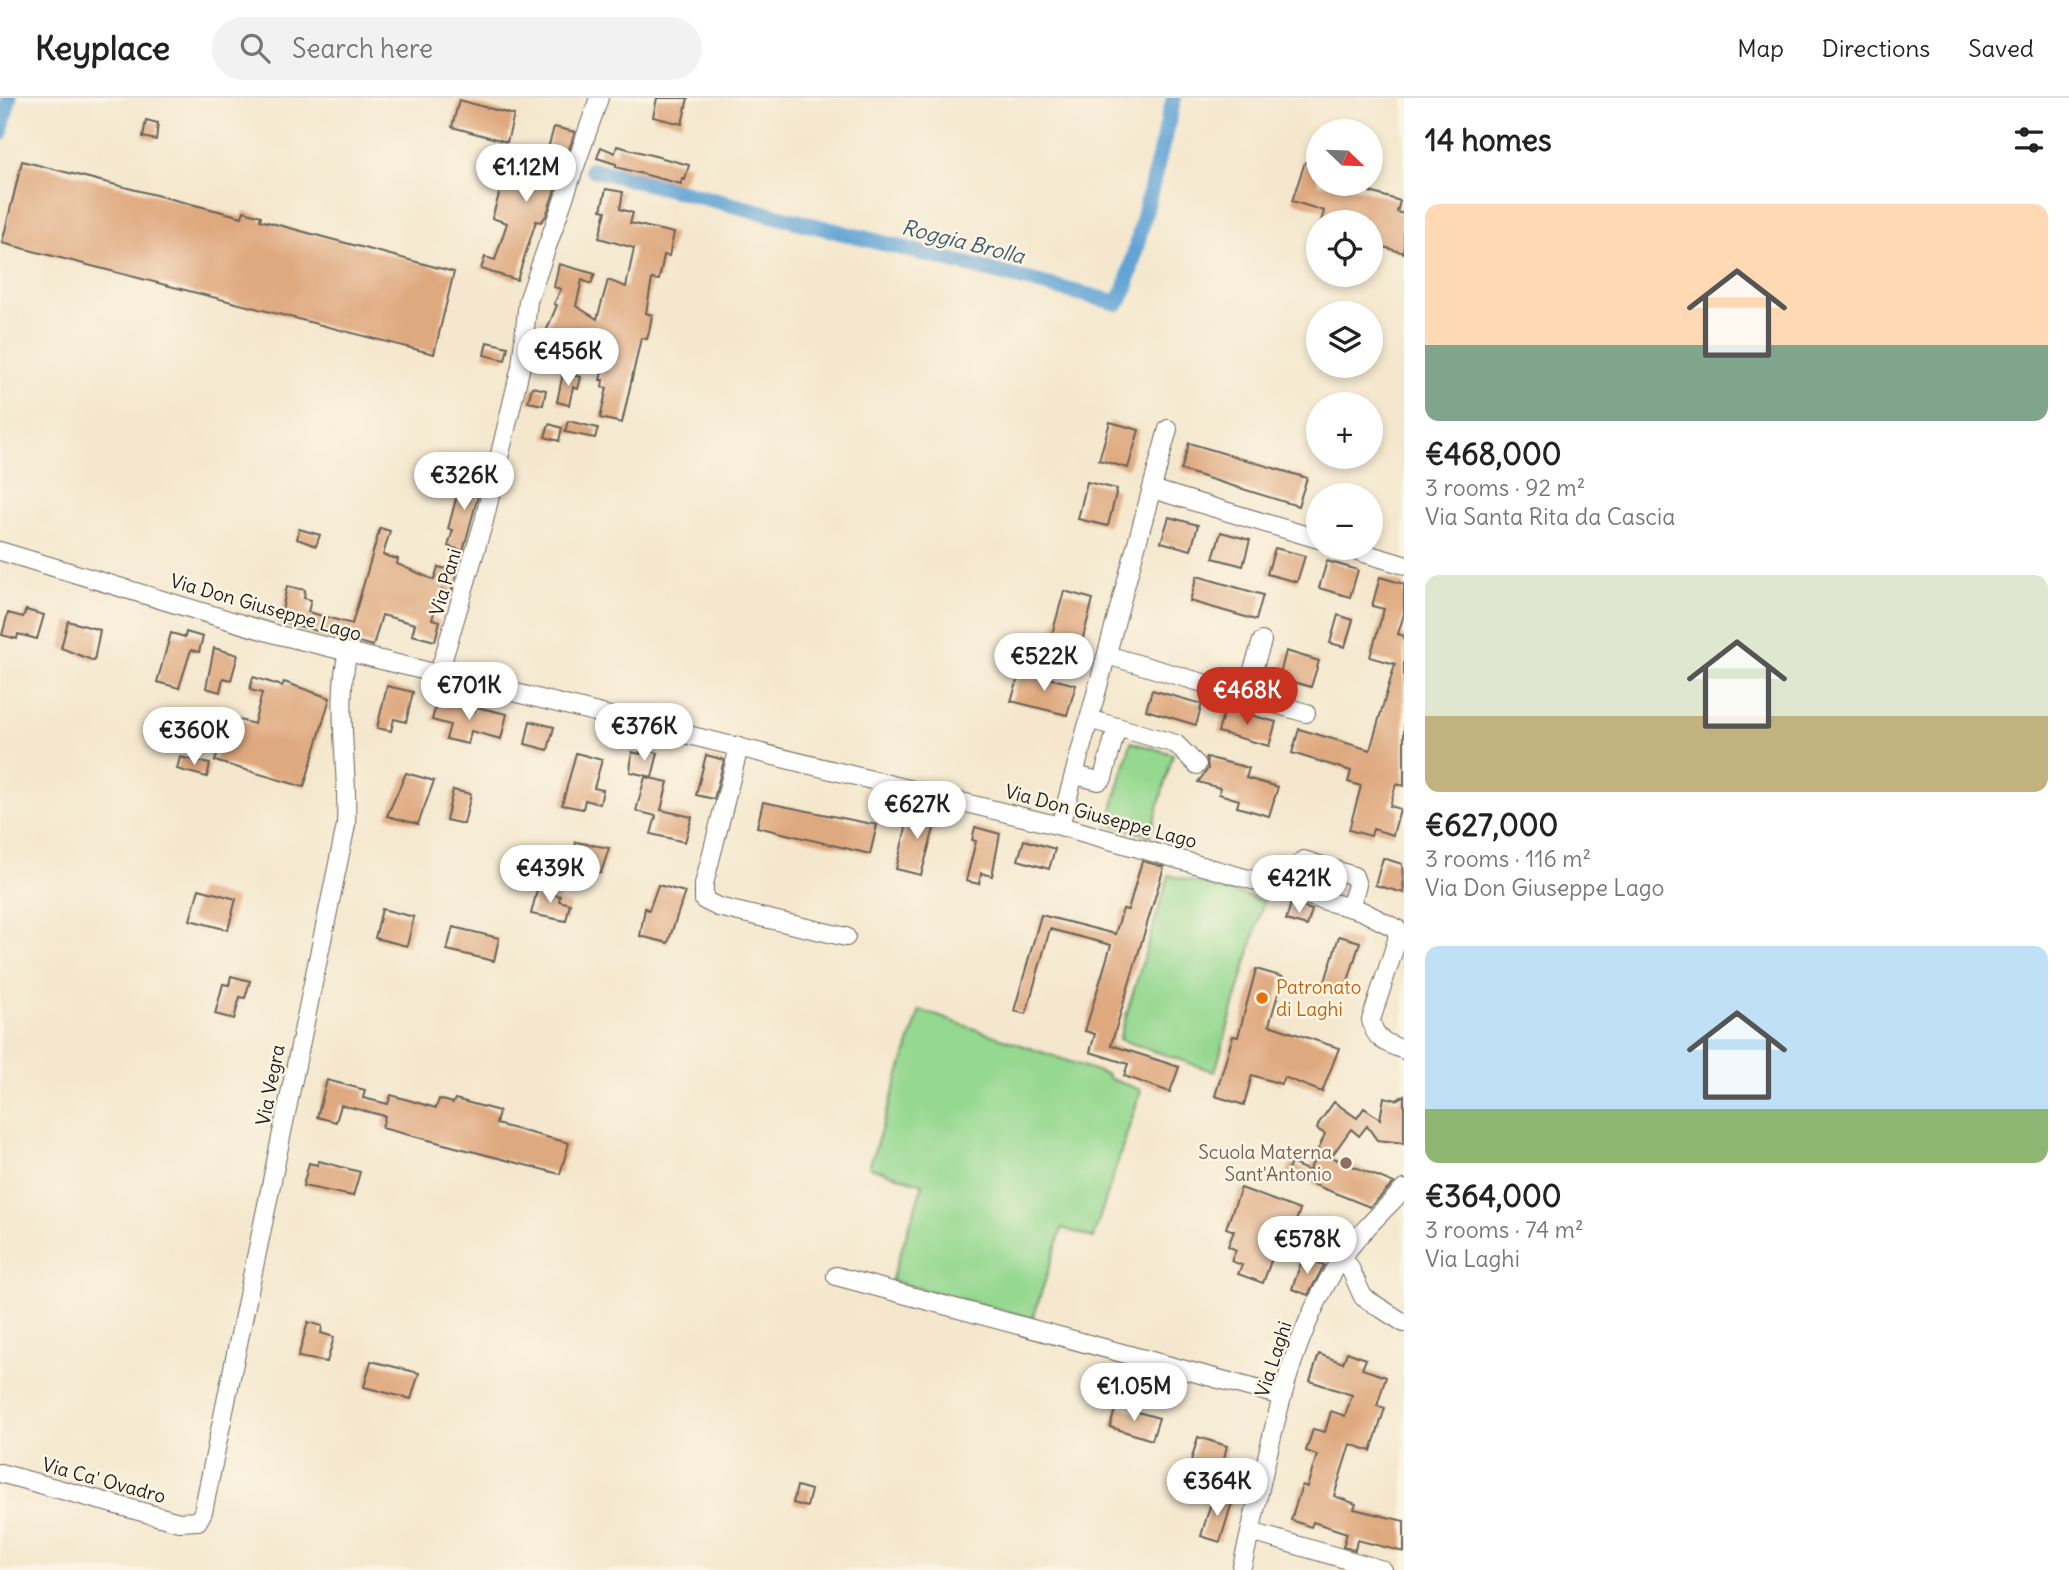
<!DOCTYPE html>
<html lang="en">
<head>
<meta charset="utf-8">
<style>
	:root { --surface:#fff; --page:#f2f2f2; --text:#222; --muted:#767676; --line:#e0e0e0; --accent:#c8321e }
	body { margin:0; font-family:Delius,sans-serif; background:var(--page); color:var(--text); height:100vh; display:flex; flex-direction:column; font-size:26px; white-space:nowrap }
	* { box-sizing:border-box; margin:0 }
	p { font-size:23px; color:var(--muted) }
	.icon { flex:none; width:38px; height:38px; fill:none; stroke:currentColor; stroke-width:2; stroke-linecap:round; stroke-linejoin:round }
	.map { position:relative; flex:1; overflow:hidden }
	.side { display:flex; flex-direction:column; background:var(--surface); width:665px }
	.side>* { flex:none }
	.needle { width:46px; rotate:113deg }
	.controls { position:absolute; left:1306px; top:21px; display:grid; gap:14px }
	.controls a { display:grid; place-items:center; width:77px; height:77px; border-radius:50%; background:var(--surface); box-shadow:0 4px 10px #0003; font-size:35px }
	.price { position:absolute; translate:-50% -60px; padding:0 16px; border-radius:24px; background:#fff; color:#222; font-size:23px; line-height:46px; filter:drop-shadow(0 2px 4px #0008) }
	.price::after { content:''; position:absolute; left:50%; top:42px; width:21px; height:16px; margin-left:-10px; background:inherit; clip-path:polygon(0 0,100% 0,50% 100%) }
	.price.active { background:var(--accent); color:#fff }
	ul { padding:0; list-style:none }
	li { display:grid; align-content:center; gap:14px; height:371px; padding:0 21px }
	li span { display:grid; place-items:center; height:217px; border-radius:14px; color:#555 }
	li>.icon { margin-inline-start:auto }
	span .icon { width:126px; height:126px; fill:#fffc; stroke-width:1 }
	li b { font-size:30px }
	h2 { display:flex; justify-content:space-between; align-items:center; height:84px; padding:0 21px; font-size:30px }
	header { display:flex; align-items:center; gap:42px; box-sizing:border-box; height:98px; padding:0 35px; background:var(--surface); border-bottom:2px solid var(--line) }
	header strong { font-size:33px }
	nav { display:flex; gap:38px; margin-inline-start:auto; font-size:24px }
	.search { width:490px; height:63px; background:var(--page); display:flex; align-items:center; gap:18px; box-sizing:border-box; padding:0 24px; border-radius:38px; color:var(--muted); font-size:26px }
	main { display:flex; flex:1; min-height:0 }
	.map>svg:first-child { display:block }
	.green { fill:#95d890; stroke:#587a56; stroke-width:2 }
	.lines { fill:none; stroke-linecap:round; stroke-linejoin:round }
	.canal { stroke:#60a3d4; stroke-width:16 }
	.building { fill:#dfa97f }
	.minor-casing { stroke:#68635a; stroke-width:20 }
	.minor { stroke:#fff; stroke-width:18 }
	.food-dot { fill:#e8710a; stroke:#fcf5e5; stroke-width:2.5 }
	.education-dot { fill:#8d6e63; stroke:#fcf5e5; stroke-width:2.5 }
	.labels { text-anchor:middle; stroke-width:5; stroke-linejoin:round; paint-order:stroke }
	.street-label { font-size:19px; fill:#1c1c1c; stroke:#fcf5e5 }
	.food-label { font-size:19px; fill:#c56008; stroke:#fcf5e5; text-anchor:start }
	.education-label { font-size:19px; fill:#785e54; stroke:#fcf5e5; text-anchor:end }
	.water-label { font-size:21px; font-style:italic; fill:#3b596f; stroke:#fcf5e5 }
</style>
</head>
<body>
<header>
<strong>Keyplace</strong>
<div class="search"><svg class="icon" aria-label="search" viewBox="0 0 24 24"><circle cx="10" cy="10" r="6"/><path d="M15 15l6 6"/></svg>Search here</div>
<nav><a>Map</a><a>Directions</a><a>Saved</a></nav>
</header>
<main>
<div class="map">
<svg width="1404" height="1472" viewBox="0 0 1404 1472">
	<rect width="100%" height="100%" fill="#fcf5e5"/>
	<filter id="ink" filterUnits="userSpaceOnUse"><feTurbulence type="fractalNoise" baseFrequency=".0143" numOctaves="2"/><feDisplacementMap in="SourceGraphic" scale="14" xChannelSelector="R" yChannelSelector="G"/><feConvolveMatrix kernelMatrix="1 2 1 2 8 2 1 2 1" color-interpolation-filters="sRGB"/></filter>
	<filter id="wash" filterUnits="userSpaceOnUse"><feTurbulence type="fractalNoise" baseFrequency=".00686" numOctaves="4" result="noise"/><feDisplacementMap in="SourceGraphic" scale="28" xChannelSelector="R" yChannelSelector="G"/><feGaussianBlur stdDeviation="1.57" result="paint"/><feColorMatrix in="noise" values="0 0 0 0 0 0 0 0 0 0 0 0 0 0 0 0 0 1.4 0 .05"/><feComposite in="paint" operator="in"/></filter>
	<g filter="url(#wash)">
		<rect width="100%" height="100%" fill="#f4e7cd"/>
		<path class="green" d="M1131,644L1173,656L1150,738L1108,726Z
			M1169,777L1264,803L1215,974L1119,941Z
			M920,912L1108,977V980L1141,992L1093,1140L1062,1130L1033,1220L891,1183L923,1086L869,1069Z"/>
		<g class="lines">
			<path class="canal" d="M0,36L9,0
				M592,71L1118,205L1126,189L1174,0"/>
		</g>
		<g id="blocks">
			<path class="building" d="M657,0H688L682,26L653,19Z
				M459,2L514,17L507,44L452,29Z
				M146,22L158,25L156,42L143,39Z
				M554,29L575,34L546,118L541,124L536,123L517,182L481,171L485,159L495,162L507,125L492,120L504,80L496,78L499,65L541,76Z
				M617,48L689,67L685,82L682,81L681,86L616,69V66L597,60L601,49L615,55Z
				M22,63L242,119L244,113L261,118L260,122L454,174L434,256L2,145Z
				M1305,64L1318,68V86H1344L1400,103L1397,114L1404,116V155L1370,145V124H1321L1324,113L1292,103Z
				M606,91L623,94L620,111L633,115L630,125L674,135L669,158L664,157L659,182L652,181L646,215L652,217L649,234L647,241L641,240L622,325L600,320L607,290L602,289L603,282H600L605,262L558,251L557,255L539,251L557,207L554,206L561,191L554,189L559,166L595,176L591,186L582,182L576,208L597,221L608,182L626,189L634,150L599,140L606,113L601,112Z
				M487,244L508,249L505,262L484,257Z
				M563,275L581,279L578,291L573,289L569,307L557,304Z
				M532,289L546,292L543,307L528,304Z
				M568,323L598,330L595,340L565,334Z
				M1110,324L1139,332L1128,370L1099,362Z
				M549,326L562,330L559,343L545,339Z
				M1189,345L1307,380L1298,408L1181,372Z
				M429,359L445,363L443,374L426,370Z
				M462,378L482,383L463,453L448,448L453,432L448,431Z
				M1087,384L1117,391L1108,428L1078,421Z
				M1169,419L1198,427L1191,452L1161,444Z
				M380,430L390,433L383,457L398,461L397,466L434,482L438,469L457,473L451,495L442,492L432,521L440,523L435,543L412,537L415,526L382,517L373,548L280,523L287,488L305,492L304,500L311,502L308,514L352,526Z
				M299,431L320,437L316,448L297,441Z
				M1221,434L1250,442L1243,468L1213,460Z
				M1275,450L1305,458L1297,484L1267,476Z
				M1327,463L1358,472L1350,499L1319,490Z
				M1197,478L1263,497L1256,522L1190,503Z
				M1380,479L1404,486V516L1398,536L1404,538V688L1396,686L1390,708L1400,711L1393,737L1373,731L1371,738L1349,732L1361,688L1348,684L1351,673L1292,655L1299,631L1370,652L1395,566L1370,559L1384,511L1372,508Z
				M1064,493L1093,501L1079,555L1049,547Z
				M26,512L44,517L37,541L18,536L17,541L2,537L8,515L23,519Z
				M1338,517L1353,522L1345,549L1330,545Z
				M68,523L100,532L94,563L61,550Z
				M186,534L203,539L199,554L191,552L179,590L157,584L171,535L185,539Z
				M214,550L238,557L231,582L223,580L220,594L206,590Z
				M1286,553L1319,563L1311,589L1279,580Z
				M1021,573L1076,587L1067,617L1011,603Z
				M253,579L282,588L284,584L330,600L304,689L215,663L229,619L254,626L262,595L250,592Z
				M387,588L413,594L406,624L394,621L391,633L377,630Z
				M1152,592L1202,606L1196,627L1146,612Z
				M437,603L475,613L476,609L507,616L501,641L471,633L468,646L446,641L450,627L432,622Z
				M1225,610L1276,624L1269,648L1218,634Z
				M169,612L180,616L175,632L164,629Z
				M530,623L554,629L548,652L525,646Z
				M641,651L658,655L652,679L630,674L632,654L640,656Z
				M576,655L602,662L594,690L603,692L600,706L585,702L583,711L562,707Z
				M706,657L724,662L714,701L696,697Z
				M180,659L210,666L207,679L177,671Z
				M1206,659L1249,670L1246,680L1278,689L1269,718L1237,709L1239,702L1219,696L1220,690L1198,684L1208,671Z
				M406,675L434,683L418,726L387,718Z
				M645,679L668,684L661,712L692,719L685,744L651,736L656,718L636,713Z
				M453,692L471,696L464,726L446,722Z
				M763,704L877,727L870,756L757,729Z
				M911,709L938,716L921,777L896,771Z
				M975,729L1000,736L992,778L981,775L979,786L966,783L976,743L972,742Z
				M1024,742L1055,751L1049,771L1018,762Z
				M576,744L609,750L601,775L571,768Z
				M1383,760L1402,766L1404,795L1375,787Z
				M1142,763L1164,769L1111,947L1179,969L1170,994L1124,978L1128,966L1090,954L1095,936L1085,933L1111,847L1050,831L1026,916L1014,913L1041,817L1115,836L1123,811L1128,812Z
				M658,787L685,794L668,845L640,838L645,810L649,812Z
				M538,788L553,792L552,796L560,798L559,803L570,806L566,823L531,816Z
				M199,791L236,801L228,832L190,822Z
				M1291,805L1312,812L1307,828L1286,822Z
				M382,811L414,819L407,848L375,840Z
				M453,829L499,840L494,863L447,852Z
				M1339,838L1360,844L1344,896L1323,890Z
				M1256,871L1283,879L1269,927L1339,950L1322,994L1284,979L1281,986L1252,977L1244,1007L1215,998L1233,938L1238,939Z
				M231,878L250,883L245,900L240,899L234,921L215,916L223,886L229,887Z
				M327,982L365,992L363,1000L388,1006L391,997L436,1010L439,1001L453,1005L455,1001L499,1013L496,1026L569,1045L560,1076L382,1030L385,1018L341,1007L336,1024L317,1019Z
				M1404,997V1045L1377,1042L1367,1028L1359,1038L1351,1031L1331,1059L1394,1085L1370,1109L1300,1081L1299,1085L1285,1078L1291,1065L1309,1073L1325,1036L1317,1031L1319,1025L1334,1004L1357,1020L1364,1010L1380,1021L1384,999L1397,1002Z
				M319,1063L360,1074L353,1098L303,1088L309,1065L317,1067Z
				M1241,1090L1300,1112L1294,1128L1285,1124L1263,1185L1238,1176L1242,1167L1231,1163L1236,1152L1228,1148L1234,1133L1226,1130Z
				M1303,1159L1324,1167L1308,1197L1292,1191Z
				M308,1224L322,1228L321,1235L334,1239L327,1264L298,1259Z
				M1347,1254L1366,1261L1362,1271L1386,1279L1377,1308L1385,1310L1371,1353L1350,1346L1334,1398L1356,1406L1354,1411L1404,1423V1454L1357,1442L1355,1452L1343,1449L1347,1435L1313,1424L1311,1429L1291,1422L1302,1387L1307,1389L1317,1357L1306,1353L1313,1331L1325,1334L1331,1313L1345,1318L1352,1297L1310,1283L1319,1256L1343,1265Z
				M371,1263L419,1275L411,1301L364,1289Z
				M1116,1308L1159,1320L1152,1342L1110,1329Z
				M1198,1339L1227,1348L1221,1372L1191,1363Z
				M1178,1383L1191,1389L1188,1400L1174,1396Z
				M797,1388L811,1392L807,1409L793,1405Z
				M1214,1395L1233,1401L1220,1444L1201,1438Z"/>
		</g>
	</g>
	<g filter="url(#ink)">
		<use href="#blocks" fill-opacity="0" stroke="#68635a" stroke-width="2"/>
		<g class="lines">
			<g class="minor-casing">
				<path id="minor" d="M1152,391L1318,441
					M1347,450L1404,467
					M0,453L275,536L1060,728L1362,813L1397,831V842L1371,922C1374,941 1387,946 1404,952
					M1107,557L1306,615
					M439,575L484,423L521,268L528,203L599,0
					M1245,597L1262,543
					M1089,621L1176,646L1197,667
					M739,649L704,786V802L718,809L846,839
					M1075,677L1099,683L1103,680L1117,629
					M1060,728L1168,331
					M1290,791L1296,770L1304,762L1354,778L1357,787L1350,809
					M1341,1162L1349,1168L1363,1199L1404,1225
					M836,1178L1282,1298
					M0,1375L179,1424L198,1423L203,1414L346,727C349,675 335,601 348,555
					M1251,1434L1383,1472
					M1241,1472C1268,1368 1280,1255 1340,1163C1357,1137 1382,1114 1404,1091"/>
			</g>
			<use href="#minor" class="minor"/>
		</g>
	</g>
	<circle class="food-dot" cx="1262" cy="900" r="7"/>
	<circle class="education-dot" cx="1346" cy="1065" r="7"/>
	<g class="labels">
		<g class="street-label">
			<text transform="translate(445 484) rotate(-74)" y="7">Via Pani</text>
			<text transform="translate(266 509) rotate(16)" y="7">Via Don Giuseppe Lago</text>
			<text transform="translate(1101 718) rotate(15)" y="7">Via Don Giuseppe Lago</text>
			<text transform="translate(270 987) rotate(-79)" y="7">Via Vegra</text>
			<text transform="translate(1273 1261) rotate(-72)" y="7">Via Laghi</text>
			<text transform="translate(104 1382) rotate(15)" y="7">Via Ca' Ovadro</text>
		</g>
		<g class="food-label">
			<text x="1276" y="896">Patronato<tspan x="1276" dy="22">di Laghi</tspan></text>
		</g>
		<g class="education-label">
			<text x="1332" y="1061">Scuola Materna<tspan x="1332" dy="22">Sant'Antonio</tspan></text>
		</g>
		<g class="water-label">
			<text transform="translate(963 144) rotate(14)" y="7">Roggia Brolla</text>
		</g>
	</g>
</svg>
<div class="controls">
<a><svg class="needle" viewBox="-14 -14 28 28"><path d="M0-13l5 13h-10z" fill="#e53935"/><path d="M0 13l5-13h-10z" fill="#767676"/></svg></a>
<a><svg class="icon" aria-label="locate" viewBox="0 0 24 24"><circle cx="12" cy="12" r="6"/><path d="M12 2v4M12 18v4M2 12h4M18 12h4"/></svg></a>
<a><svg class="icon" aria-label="layers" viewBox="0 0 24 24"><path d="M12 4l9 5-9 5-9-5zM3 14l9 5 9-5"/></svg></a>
<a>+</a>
<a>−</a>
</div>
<b class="price" style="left:526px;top:106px">€1.12M</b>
<b class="price" style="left:568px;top:290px">€456K</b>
<b class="price" style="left:464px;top:414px">€326K</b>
<b class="price" style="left:1044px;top:595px">€522K</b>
<b class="price" style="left:469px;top:624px">€701K</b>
<b class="price active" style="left:1247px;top:629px">€468K</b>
<b class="price" style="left:644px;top:665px">€376K</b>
<b class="price" style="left:194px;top:669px">€360K</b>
<b class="price" style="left:917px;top:743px">€627K</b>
<b class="price" style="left:550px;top:807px">€439K</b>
<b class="price" style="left:1299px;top:817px">€421K</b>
<b class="price" style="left:1307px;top:1178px">€578K</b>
<b class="price" style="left:1134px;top:1325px">€1.05M</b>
<b class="price" style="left:1217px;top:1420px">€364K</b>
</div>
<section class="side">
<h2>14 homes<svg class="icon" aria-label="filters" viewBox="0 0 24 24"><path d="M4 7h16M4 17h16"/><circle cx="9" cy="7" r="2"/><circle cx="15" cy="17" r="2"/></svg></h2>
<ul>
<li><span style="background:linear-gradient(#ffd9b3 65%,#7fa58c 0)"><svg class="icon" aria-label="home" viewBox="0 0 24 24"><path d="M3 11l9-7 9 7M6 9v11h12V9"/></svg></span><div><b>€468,000</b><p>3 rooms · 92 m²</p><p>Via Santa Rita da Cascia</p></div></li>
<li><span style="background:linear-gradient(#dfe7d0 65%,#c2b280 0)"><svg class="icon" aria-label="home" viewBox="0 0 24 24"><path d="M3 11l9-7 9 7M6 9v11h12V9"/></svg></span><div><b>€627,000</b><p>3 rooms · 116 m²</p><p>Via Don Giuseppe Lago</p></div></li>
<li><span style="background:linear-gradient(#bfe0f5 75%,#8fb573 0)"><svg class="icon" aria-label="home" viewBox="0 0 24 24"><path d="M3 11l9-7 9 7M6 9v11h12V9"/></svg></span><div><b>€364,000</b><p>3 rooms · 74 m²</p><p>Via Laghi</p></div></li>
</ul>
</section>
</main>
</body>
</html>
